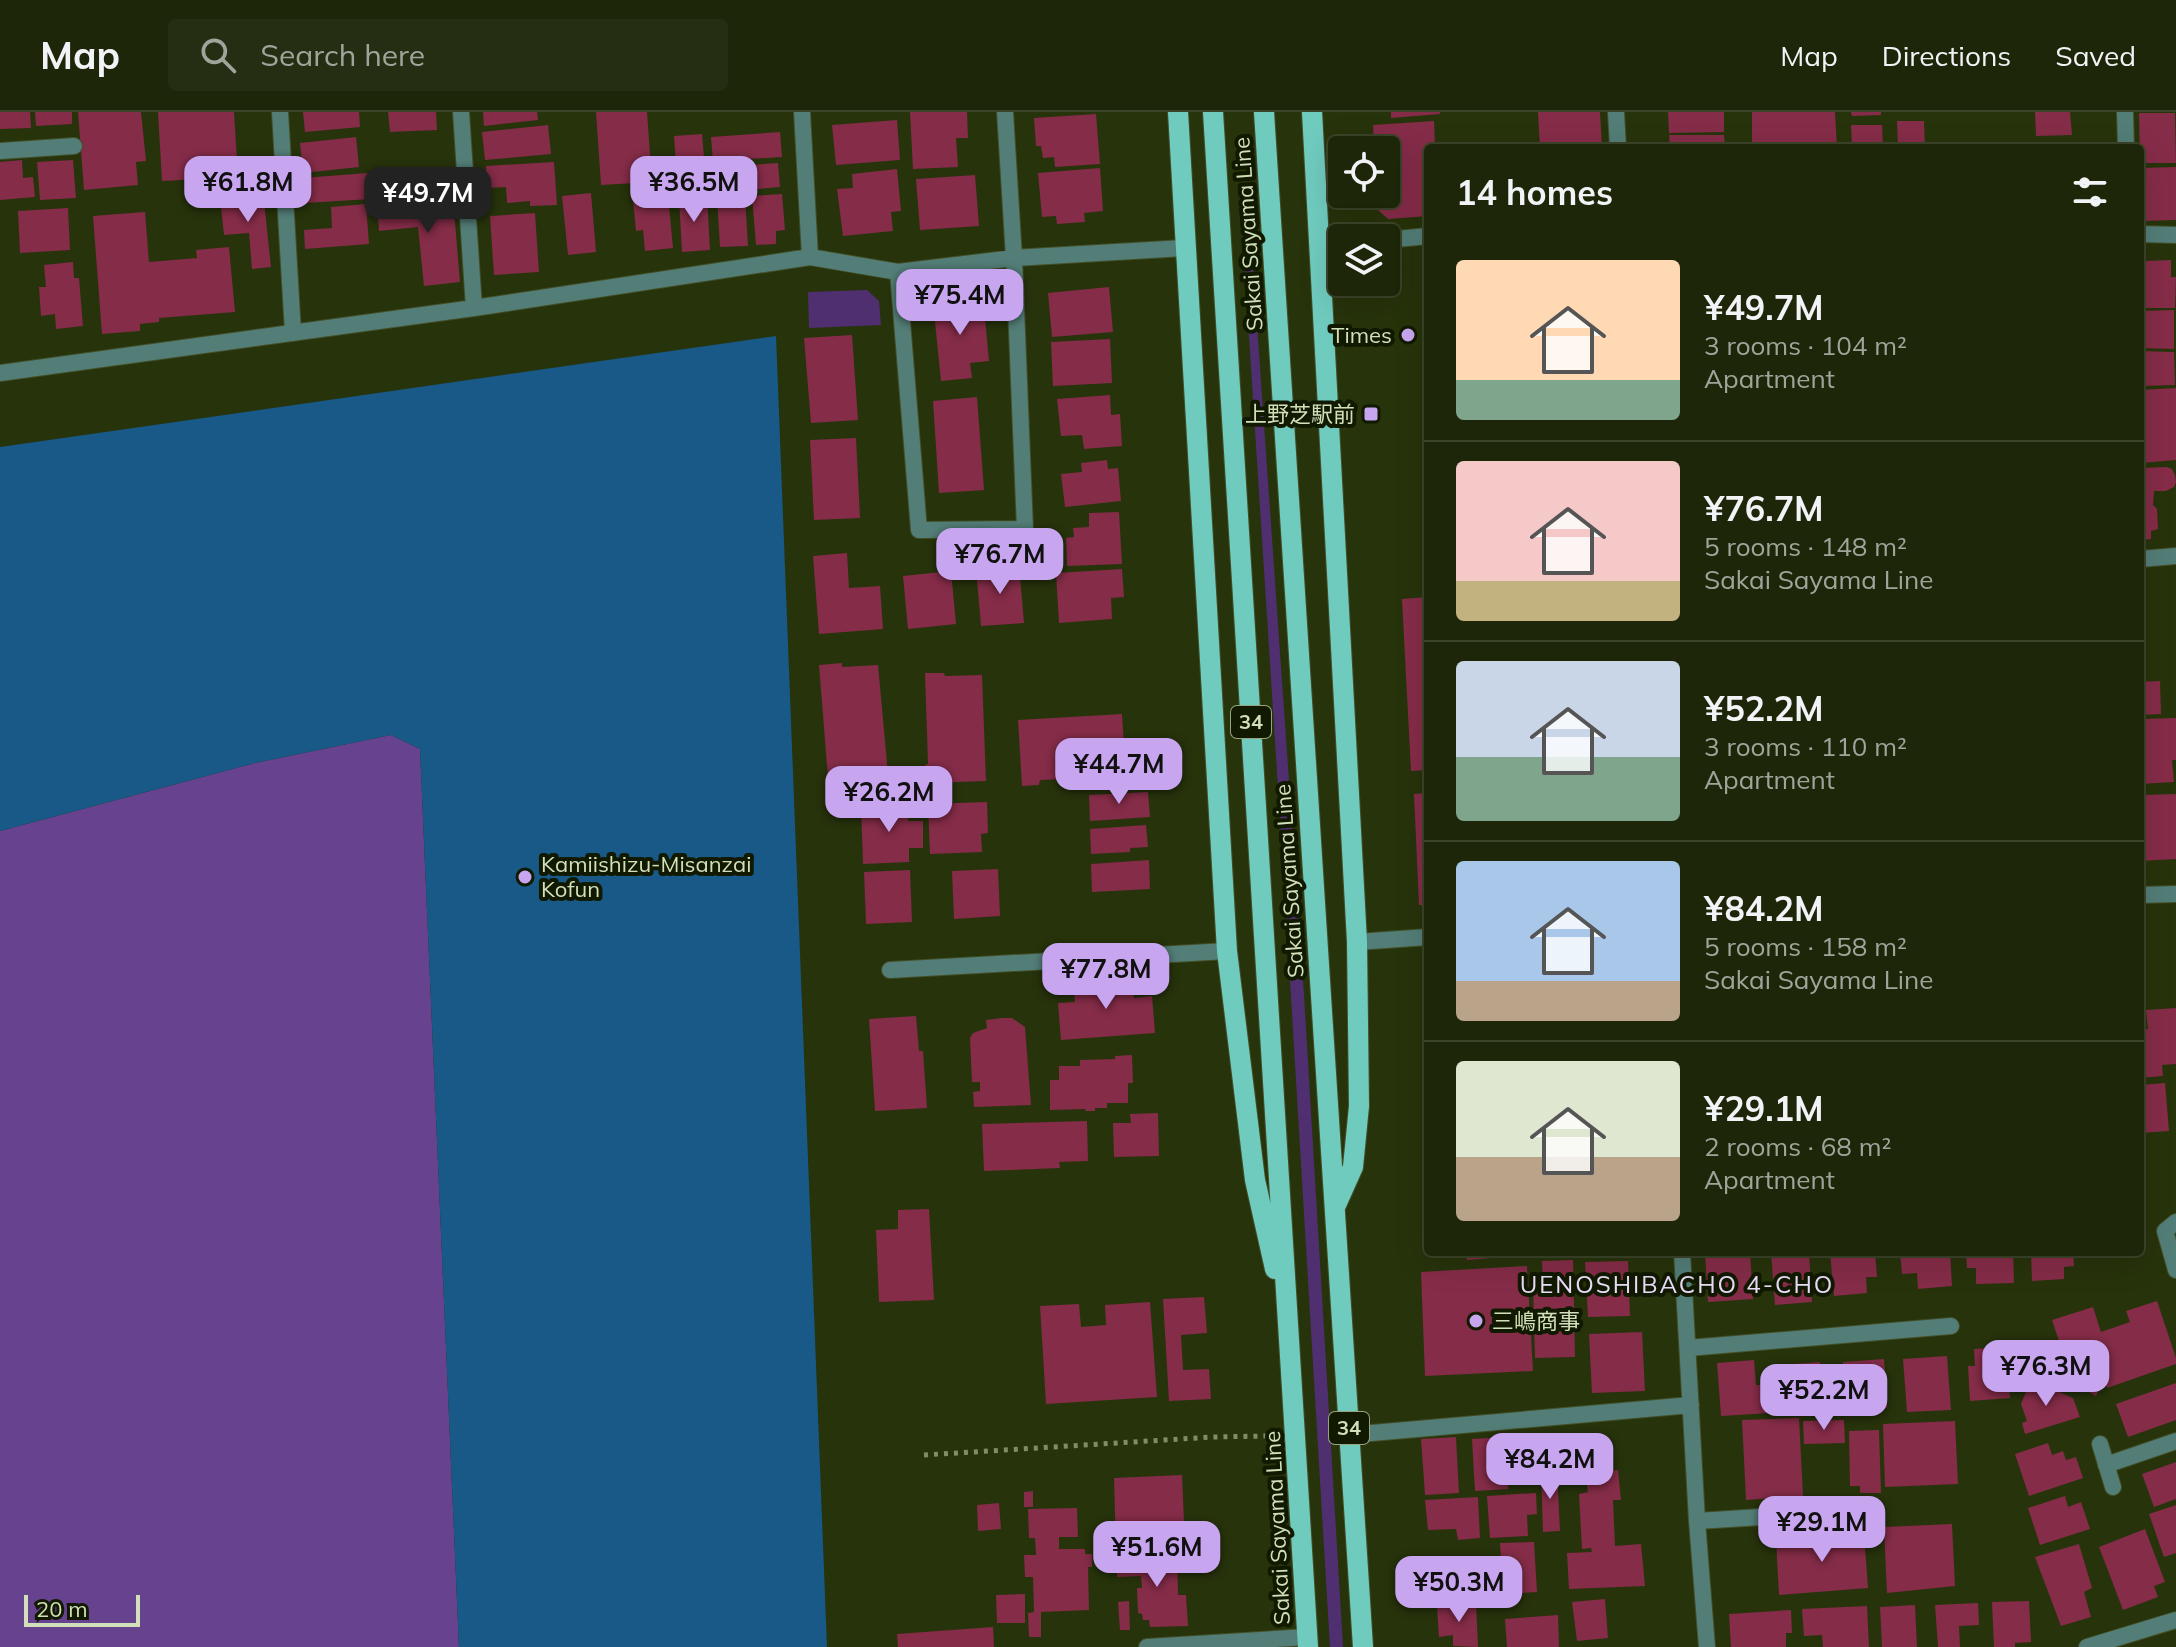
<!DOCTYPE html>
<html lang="en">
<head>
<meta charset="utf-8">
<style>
	:root { --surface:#1d2608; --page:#252e12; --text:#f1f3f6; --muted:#a0a59c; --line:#3b4329; --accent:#c7a6ef }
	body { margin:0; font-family:Mulish,"Noto Sans JP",sans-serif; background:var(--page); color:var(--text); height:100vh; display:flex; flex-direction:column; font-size:30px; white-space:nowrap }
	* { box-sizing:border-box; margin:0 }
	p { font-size:26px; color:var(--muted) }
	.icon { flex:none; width:44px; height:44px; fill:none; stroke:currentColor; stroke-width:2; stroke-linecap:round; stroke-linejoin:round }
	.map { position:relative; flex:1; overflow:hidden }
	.side { position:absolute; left:1424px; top:32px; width:720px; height:1112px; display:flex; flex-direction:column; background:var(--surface); border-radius:8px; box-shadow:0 8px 32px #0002,0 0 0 2px var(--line) }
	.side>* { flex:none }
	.tools { position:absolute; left:1328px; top:24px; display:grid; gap:16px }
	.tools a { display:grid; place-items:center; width:72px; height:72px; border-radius:8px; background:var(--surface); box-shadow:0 8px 32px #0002,0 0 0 2px var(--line); font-size:40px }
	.scale { position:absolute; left:24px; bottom:20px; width:116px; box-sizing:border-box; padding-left:8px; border:4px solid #d1dfba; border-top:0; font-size:22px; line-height:28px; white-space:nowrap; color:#d1dfba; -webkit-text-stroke:6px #111a00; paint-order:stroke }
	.price { position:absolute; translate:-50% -68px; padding:0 18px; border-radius:16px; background:var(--accent); color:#111; font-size:26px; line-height:52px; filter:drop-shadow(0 2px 4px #0008) }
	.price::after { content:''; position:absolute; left:50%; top:48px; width:24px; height:18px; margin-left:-12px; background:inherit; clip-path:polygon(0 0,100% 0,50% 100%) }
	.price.active { background:#222; color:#fff }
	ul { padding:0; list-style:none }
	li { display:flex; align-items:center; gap:24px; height:200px; padding:0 32px }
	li+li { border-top:2px solid var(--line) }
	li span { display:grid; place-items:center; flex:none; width:224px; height:160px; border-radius:8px; color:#555 }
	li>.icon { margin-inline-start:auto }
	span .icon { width:96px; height:96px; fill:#fffc; stroke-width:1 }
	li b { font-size:34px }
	h2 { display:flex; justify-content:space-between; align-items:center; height:96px; padding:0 32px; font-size:34px }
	header { display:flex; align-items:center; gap:48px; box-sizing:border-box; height:112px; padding:0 40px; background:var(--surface); border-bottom:2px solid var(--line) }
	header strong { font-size:38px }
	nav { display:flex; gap:44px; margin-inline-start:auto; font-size:28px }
	.search { width:560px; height:72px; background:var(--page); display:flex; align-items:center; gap:20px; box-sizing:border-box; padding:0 28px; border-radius:8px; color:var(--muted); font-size:30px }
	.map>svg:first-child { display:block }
	.green { fill:#4f2f70 }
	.forest { fill:#67428e }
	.water { fill:#185988 }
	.building { fill:#852c48 }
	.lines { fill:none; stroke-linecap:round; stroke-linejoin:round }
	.minor-casing { stroke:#424f27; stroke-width:18 }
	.primary-casing { stroke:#424f27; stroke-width:22 }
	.path { stroke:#808d67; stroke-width:5; stroke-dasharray:4 6; stroke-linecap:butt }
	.minor { stroke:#537d77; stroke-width:16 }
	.primary { stroke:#70cbbf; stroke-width:20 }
	.poi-dot { fill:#c7a6ef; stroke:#111a00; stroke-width:3 }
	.labels { text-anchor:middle; stroke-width:8; stroke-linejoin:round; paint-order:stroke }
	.shield { fill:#111a00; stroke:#97a482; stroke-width:2 }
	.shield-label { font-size:20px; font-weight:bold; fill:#d1dfba }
	.street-label { font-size:22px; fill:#d1dfba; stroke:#111a00 }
	.poi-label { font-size:22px; fill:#d1dfba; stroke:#111a00; text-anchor:end }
	.neighbourhood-label { font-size:24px; letter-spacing:2px; fill:#e8dcf8; stroke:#111a00 }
</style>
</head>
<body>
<header>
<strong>Map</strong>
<div class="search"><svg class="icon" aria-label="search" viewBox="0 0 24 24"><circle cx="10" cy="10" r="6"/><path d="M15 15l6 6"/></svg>Search here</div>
<nav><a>Map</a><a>Directions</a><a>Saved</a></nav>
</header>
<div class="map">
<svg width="2176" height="1535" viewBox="0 0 2176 1535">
	<rect width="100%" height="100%" fill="#27330b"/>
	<path class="green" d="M1249,98L1304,883L1343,1535H1330L1285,785L1241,100Z
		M867,178L879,189L881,213L809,216L808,180Z"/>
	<path class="forest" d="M391,623L420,637L459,1535H0V719L255,651Z"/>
	<path class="water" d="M776,224L827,1535H459L420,637L391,623L255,651L0,719V335Z"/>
	<path class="building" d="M0,0H30L31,16L0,17Z
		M35,0H72V12L36,14Z
		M78,0H141L146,49L136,50L138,73L84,78Z
		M158,0H234L238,65L162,69Z
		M303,0H359L360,15L305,20Z
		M388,0H436L437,18L390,20Z
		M483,0H537L538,8L484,14Z
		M596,0H647L652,70L601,73Z
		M910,0H967L968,26H956L958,55L913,57Z
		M1391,0H1440V2L1391,6Z
		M1538,0H1600L1602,36H1540Z
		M1668,0H1724V20L1669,21Z
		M1752,0H1835L1837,36H1752Z
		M1851,0H1881V3L1852,4Z
		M2035,0H2070L2072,23L2036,24Z
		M2139,1H2175L2176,51H2140Z
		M1096,2L1100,52L1055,55L1054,45L1043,46L1041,34H1036L1034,6Z
		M897,8L900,48L836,53L832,13Z
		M1434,9L1435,36H1428V104L1388,107L1378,98L1377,82H1386V38H1374L1373,13Z
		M1897,9H1924L1925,36H1898Z
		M548,13L551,42L485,48L482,20Z
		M1851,13H1882L1883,36H1852Z
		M780,20L782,45L713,49L711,25Z
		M702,22L707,79L678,81L674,24Z
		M1669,23H1724L1725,36H1670Z
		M356,25L359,55L303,61L300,31Z
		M22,48L23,66L33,65L35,85L0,88V50Z
		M73,48L76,86L40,88L37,50Z
		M554,50L557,93L530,94V89L507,91L506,75L487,76L486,54Z
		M778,51L780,75L722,80L720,55Z
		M439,55L441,82L395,85L394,58Z
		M2176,55V108L2142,109L2141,56Z
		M1100,56L1103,99L1084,101L1085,110L1057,112L1056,104L1042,105L1038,61Z
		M897,57L901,99L891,100L893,119L843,124L837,77L853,76L852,62Z
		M368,61L371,87L304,91L302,66Z
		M975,63L979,114L920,118L916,67Z
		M660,74L661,85L668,84L673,136L645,139L643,118L636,119L632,76Z
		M263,80L271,155L252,157L249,121L224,123L220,85Z
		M591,81L596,140L568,143L562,84Z
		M782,82L785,118L776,119V132L756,133L752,84Z
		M745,84L748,134L720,135L717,85Z
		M707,85L710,138L682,140L679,86Z
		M453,86L460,170L424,174L418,115L379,119L377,93Z
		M366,92L369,132L305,137L304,118L332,116L331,95Z
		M68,96L70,138L20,141L18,99Z
		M145,100L149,150L197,146L196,138L229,135L235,200L159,206V210L140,212V219L102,222L93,104Z
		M535,101L539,160L494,163L490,104Z
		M2171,148V165H2176L2175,196H2145V149Z
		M73,150L74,166H79L83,214L56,217L55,202L41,204L39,175H46L44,153Z
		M1109,175L1113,220L1052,225L1048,181Z
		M983,185L989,249L970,251L972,266L941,269L933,190Z
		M2174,198V237L2140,236V199Z
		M852,223L858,308L811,311L804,226Z
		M1110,227L1112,271L1053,274L1051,230Z
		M2140,239L2174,240L2175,273L2140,274Z
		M2176,276V348L2140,351V278Z
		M1110,283L1111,303L1120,302L1122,334L1084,337L1082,323L1061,324L1057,287Z
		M977,285L984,378L939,381L933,289Z
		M856,326L860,406L814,408L810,328Z
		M1107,348L1108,357L1118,356L1121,389L1065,395L1061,362L1082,360L1081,351Z
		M2167,355L2172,357L2175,363L2176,370L2174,375L2166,379H2154L2153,393L2157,397L2158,417L2151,419V427L2140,428V356Z
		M1119,400L1122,452L1067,454L1066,426L1074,425L1073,416L1089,415V401Z
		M847,441L849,476L880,474L883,517L819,522L813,444Z
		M1019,453L1024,511L981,514L976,456Z
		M1122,457L1124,485L1111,486L1112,507L1059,511L1056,461Z
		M951,459L956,512L908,517L903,464Z
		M1428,485V658L1411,659L1402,487Z
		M842,551V555L878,553L889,673L829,678L819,553Z
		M925,561H944L945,564L982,563L986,669L926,671L925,653L928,652Z
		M2160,569L2161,602L2140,603V570Z
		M1122,602L1126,667L1110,668V665L1040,668L1039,673L1022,674L1018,608Z
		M2176,606V648H2172L2174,670L2140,672V607Z
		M1148,680L1150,705L1090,709L1089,683Z
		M1428,681V793H1419L1414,682Z
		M2176,682V747L2140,749V683Z
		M987,690L988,721L981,722L982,740L930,742L928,692Z
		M907,692L908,709H923V736H909V750L863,752L861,693Z
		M1146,713L1148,735L1130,736V740L1091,742L1090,717Z
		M1149,748L1150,777L1092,780L1091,752Z
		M998,757L1000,804L954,807L952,759Z
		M910,758L912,810L866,812L864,760Z
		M1132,867L1134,886L1152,884L1155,921L1061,928L1058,891L1075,890L1073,871Z
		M2176,896V952L2162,953L2163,964L2140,966V917H2148L2146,898Z
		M916,904L919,939H923L927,996L875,999L869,907Z
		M1002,906H1012L1025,915L1031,993L974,995L973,980L980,979V970H972L970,926L973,921L987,916L986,908Z
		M1132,943L1133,971H1128V991H1107V996H1095V999H1085L1086,997L1050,998V968H1059V954H1080V948L1115,947V944Z
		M2165,971L2169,1019L2140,1021V973Z
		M1158,1001L1159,1044L1114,1045L1113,1011H1131L1130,1002Z
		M1087,1009L1088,1049L1059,1050L1060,1056L984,1059L982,1012Z
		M929,1097L934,1188L879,1190L876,1118L898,1117V1098Z
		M1467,1140H1505V1145L1467,1148Z
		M1705,1140H1750L1753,1187L1708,1190Z
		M1771,1140H1809L1812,1190L1775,1193Z
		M1830,1140H1875L1877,1165H1866L1867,1181L1834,1184Z
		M1900,1140H1950L1952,1174L1918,1177L1917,1161L1902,1162Z
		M1966,1140H2013L2014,1171L1976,1172V1156H1967Z
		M2031,1140H2073L2074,1154L2064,1155V1167L2032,1169Z
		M1573,1148L1575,1245L1535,1246L1533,1172H1543L1542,1149Z
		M1628,1149L1630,1204L1588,1205L1585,1150Z
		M1527,1154L1533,1259L1425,1264L1421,1160Z
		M1204,1185L1207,1221L1181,1223L1183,1258L1209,1257L1211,1287L1169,1289L1163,1187Z
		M2157,1189L2176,1246V1252L2107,1276L2101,1258L2072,1268L2052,1208L2093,1195L2101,1220L2130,1210L2126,1199Z
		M1150,1190L1157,1285L1046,1292L1040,1194L1079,1192L1081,1215L1106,1213L1105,1193Z
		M1642,1220L1645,1279L1592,1281L1589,1222Z
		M2017,1234L2018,1262H2008L2010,1286L1970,1289L1968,1254H1975L1974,1237Z
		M1947,1244L1951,1298L1907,1300L1903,1247Z
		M1884,1247L1887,1296L1846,1299L1843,1250Z
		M1754,1248L1756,1273H1767L1769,1301L1721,1304L1717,1251Z
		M1820,1250L1824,1298L1786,1302L1781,1253Z
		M2082,1266L2100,1275L2096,1284L2078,1274Z
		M2031,1268L2073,1286L2080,1305L2025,1322L2022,1311L2027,1309L2021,1292Z
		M2176,1271V1308L2128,1325L2116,1292Z
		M1799,1306L1803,1384L1746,1388L1742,1308Z
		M1844,1308L1845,1331L1804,1332L1803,1309Z
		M1955,1309L1958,1372L1885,1375L1883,1312Z
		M1879,1318L1881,1381H1860V1374H1850L1849,1319Z
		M1456,1325L1459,1381L1425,1383L1421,1327Z
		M1506,1325L1508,1377L1475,1379L1472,1327Z
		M2048,1331L2052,1343L2063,1339L2066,1348L2076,1345L2083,1366L2029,1384L2015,1342Z
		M2176,1350V1387L2154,1395L2142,1362Z
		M1608,1353V1359L1618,1358L1621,1388H1613L1615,1434L1641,1432L1645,1474L1569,1477L1567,1441L1592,1440L1591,1436L1582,1437L1579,1382L1588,1380L1585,1363H1593L1591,1354Z
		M1557,1357L1560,1419L1543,1420L1541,1358Z
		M1182,1363L1185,1434L1116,1436L1114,1366Z
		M1033,1379V1395H1024V1380Z
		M1536,1381L1537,1402L1527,1403L1528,1424L1490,1426L1487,1384Z
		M2065,1384L2068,1395L2081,1390L2090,1417L2040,1433L2028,1396Z
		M1478,1385L1480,1426L1458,1428L1456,1417L1428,1418L1425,1388Z
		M999,1391L1001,1417L978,1419L977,1393Z
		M2176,1393V1441L2164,1445L2149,1402Z
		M1077,1396L1078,1425H1059V1437H1085V1442H1092V1455H1088L1089,1498L1041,1500V1525H1029L1028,1501L1034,1500L1033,1465H1025L1024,1443H1036L1035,1426H1029L1028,1397Z
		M1952,1412L1955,1474L1887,1481L1884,1415Z
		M2145,1417L2165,1470L2154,1474L2158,1485L2123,1498L2099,1435Z
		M1864,1421L1868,1476L1779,1483L1776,1427Z
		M1534,1430L1537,1480L1503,1482L1500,1431Z
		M2079,1432L2092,1476L2084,1480L2091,1505L2061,1514L2035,1445Z
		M1177,1441L1178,1483H1186L1188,1514L1150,1515L1149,1508H1143L1142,1502L1138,1501L1137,1476H1142L1141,1464L1117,1465V1450H1128V1443Z
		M1493,1447L1495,1484L1440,1488L1439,1466L1461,1464L1460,1450Z
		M1025,1482V1511H997L996,1483Z
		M1605,1487L1608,1526L1577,1529L1572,1490Z
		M1129,1489L1130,1518H1120L1118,1490Z
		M2029,1489L2031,1530L2015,1531V1535H1994L1992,1490Z
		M1978,1491L1979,1513L1959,1514L1960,1535H1938L1935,1493Z
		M1476,1492L1478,1535L1453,1534V1523L1439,1525L1437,1495Z
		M1915,1493L1917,1535H1882L1880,1495Z
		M1867,1494L1869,1535H1823L1822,1523L1804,1524L1802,1497Z
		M1791,1498L1792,1521H1786V1535H1731L1729,1502Z
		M1558,1503L1559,1535H1507L1505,1507Z
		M993,1515L994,1535H898L897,1522Z"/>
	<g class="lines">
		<g class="minor-casing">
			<path id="minor" d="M280,0L293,221
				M461,0L474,196
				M802,0L810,145
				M1616,0L1618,36
				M2125,0L2126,36
				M0,39L74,34
				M2140,122L2176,123
				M1386,128L1428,124
				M1320,133L1342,131
				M898,160L919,418L1025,417L1014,146L1005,0
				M0,261L474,196L810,145L898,160L1014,146L1184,136
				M2140,447L2176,444
				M2140,783L2176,782
				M1357,830L1428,825
				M890,858L1227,839
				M2176,1110L2165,1119L2176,1158
				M1682,1140L1697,1409L1707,1535
				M1688,1236L1951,1214
				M1349,1323L1691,1293
				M2100,1332L2113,1375
				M2106,1353L2176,1329
				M1697,1409L1875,1398
				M1147,1535L1307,1525
				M2087,1535L2176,1508"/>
		</g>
		<g class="primary-casing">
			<path id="primary" d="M1178,0L1227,839L1255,1068L1275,1157
				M1213,0L1308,1535
				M1264,0L1363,1535
				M1312,0L1357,830L1359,994L1353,1055L1336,1093"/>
		</g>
		<path class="path" d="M924,1343L1213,1325L1266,1324"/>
		<use href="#minor" class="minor"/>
		<use href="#primary" class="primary"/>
	</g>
	<g class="poi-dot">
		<circle cx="1408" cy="223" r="8"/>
		<rect x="1363" y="294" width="16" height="16" rx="4"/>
		<circle cx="525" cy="765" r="8"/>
		<circle cx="1476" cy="1209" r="8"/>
	</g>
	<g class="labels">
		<g class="shield">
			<rect x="1231" y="594" width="40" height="32" rx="6"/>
			<rect x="1329" y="1300" width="40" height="32" rx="6"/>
		</g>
		<g class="shield-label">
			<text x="1251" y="617">34</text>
			<text x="1349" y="1323">34</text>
		</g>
		<g class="street-label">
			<text transform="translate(1248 122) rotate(-94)" y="8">Sakai Sayama Line</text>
			<text transform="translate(1289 769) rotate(-94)" y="8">Sakai Sayama Line</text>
			<text transform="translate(1277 1416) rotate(-93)" y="8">Sakai Sayama Line</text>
		</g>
		<g class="poi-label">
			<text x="1392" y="231">Times</text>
			<text x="1355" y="310">上野芝駅前</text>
			<text x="541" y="760" text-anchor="start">Kamiishizu-Misanzai<tspan x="541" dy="25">Kofun</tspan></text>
			<text x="1492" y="1217" text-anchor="start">三嶋商事</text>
		</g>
		<g class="neighbourhood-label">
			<text x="1677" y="1181">UENOSHIBACHO 4-CHO</text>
		</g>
	</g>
</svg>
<div class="tools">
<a><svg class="icon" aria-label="locate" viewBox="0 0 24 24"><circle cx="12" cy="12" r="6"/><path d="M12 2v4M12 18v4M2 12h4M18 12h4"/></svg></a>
<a><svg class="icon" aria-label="layers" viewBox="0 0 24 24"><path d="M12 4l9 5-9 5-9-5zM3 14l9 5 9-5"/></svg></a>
</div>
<div class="scale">20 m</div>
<b class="price" style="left:248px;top:112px">¥61.8M</b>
<b class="price" style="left:694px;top:112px">¥36.5M</b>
<b class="price active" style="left:428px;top:123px">¥49.7M</b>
<b class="price" style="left:960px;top:225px">¥75.4M</b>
<b class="price" style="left:1000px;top:484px">¥76.7M</b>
<b class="price" style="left:1119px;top:694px">¥44.7M</b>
<b class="price" style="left:889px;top:722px">¥26.2M</b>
<b class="price" style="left:1106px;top:899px">¥77.8M</b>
<b class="price" style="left:2046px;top:1296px">¥76.3M</b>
<b class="price" style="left:1824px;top:1320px">¥52.2M</b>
<b class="price" style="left:1550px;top:1389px">¥84.2M</b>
<b class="price" style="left:1822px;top:1452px">¥29.1M</b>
<b class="price" style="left:1157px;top:1477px">¥51.6M</b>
<b class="price" style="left:1459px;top:1512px">¥50.3M</b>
<section class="side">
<h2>14 homes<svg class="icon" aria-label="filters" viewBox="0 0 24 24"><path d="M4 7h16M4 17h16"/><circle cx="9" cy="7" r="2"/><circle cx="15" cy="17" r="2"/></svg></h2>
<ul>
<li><span style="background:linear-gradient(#ffd9b3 75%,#7fa58c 0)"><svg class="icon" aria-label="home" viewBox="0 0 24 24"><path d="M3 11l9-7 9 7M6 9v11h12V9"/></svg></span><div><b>¥49.7M</b><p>3 rooms · 104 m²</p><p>Apartment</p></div></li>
<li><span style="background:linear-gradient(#f6c9c9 75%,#c2b280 0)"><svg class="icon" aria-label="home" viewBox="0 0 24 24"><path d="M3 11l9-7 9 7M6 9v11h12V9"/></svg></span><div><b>¥76.7M</b><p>5 rooms · 148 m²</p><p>Sakai Sayama Line</p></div></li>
<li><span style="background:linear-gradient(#c9d6e8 60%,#7fa58c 0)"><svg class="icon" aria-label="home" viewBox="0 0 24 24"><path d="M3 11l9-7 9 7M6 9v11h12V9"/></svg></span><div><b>¥52.2M</b><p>3 rooms · 110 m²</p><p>Apartment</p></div></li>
<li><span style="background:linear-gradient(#a9c7e8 75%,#b9a48a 0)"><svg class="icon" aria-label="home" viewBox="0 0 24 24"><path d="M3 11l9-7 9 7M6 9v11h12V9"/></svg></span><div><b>¥84.2M</b><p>5 rooms · 158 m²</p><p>Sakai Sayama Line</p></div></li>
<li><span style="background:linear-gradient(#dfe7d0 60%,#b9a48a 0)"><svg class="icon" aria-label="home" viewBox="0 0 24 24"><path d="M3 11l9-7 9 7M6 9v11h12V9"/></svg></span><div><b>¥29.1M</b><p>2 rooms · 68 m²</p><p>Apartment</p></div></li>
</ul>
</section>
</div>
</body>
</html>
